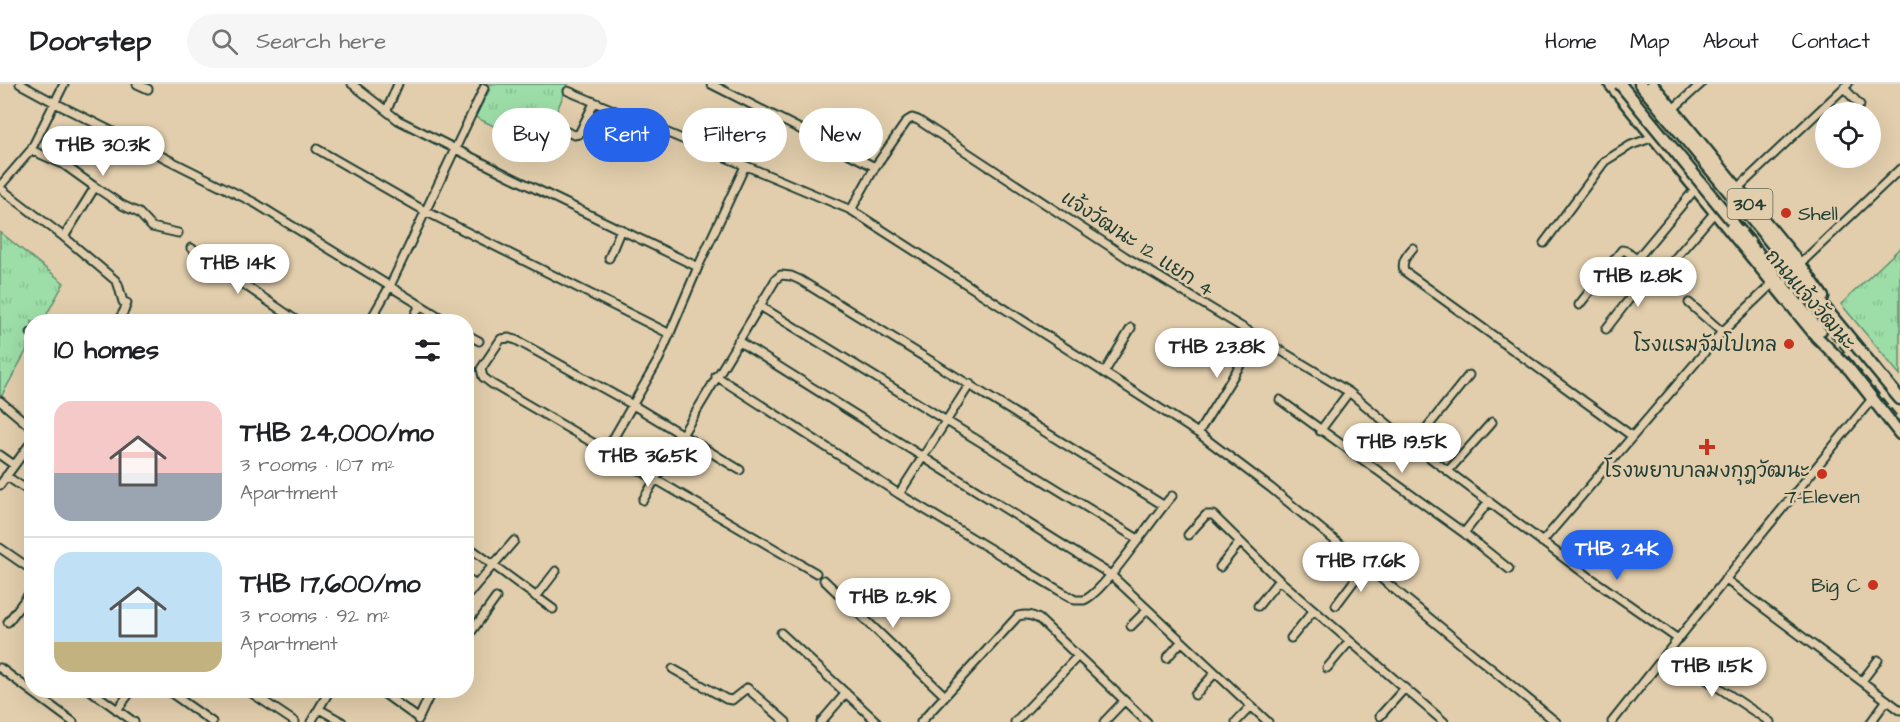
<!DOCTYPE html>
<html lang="en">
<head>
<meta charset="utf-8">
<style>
	:root { --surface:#fff; --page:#f6f6f6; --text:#202124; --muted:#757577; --line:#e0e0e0; --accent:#2563eb }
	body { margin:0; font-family:"Architects Daughter","Playpen Sans Thai",sans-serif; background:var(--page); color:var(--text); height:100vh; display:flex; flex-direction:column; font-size:22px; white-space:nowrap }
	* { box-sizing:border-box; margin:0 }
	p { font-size:20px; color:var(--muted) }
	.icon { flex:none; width:33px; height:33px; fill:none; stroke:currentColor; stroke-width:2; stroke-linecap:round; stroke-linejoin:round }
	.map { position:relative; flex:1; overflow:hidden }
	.side { position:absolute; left:24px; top:230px; width:450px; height:384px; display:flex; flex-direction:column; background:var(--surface); border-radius:24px; box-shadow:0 6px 24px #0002 }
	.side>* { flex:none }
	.top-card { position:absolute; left:492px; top:24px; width:570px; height:54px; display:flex; gap:12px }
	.tools { position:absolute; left:1815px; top:18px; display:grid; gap:12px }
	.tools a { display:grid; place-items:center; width:66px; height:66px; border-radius:50%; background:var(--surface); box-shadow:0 6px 24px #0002; font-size:30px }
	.price { position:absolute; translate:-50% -51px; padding:0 14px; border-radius:21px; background:#fff; color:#222; font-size:20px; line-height:39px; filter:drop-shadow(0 2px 3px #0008) }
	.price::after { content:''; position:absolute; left:50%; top:36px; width:18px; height:14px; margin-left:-9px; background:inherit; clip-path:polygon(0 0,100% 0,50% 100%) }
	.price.current { background:var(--accent); color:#fff }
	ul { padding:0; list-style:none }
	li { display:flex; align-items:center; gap:18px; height:150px; padding:0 30px }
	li+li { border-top:2px solid var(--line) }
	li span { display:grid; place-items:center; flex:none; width:168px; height:120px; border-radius:18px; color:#555 }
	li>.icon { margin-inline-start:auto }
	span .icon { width:72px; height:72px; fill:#fffc; stroke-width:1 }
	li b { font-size:26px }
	h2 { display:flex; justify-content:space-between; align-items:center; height:72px; padding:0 30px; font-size:26px }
	.tag { padding:0 21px; border-radius:27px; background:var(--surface); box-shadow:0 6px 24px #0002; font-size:21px; line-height:54px }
	.tag.current { background:var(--accent); color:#fff }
	header { display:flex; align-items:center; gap:36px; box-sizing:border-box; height:84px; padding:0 30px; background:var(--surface); border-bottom:2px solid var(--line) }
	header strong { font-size:28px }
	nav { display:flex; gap:33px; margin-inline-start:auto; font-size:21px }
	.search { width:420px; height:54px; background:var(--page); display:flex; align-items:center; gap:15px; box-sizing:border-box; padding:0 21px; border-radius:33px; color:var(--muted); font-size:22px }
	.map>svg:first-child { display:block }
	.grass { fill:url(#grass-tufts); stroke:#5e8e6e; stroke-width:1.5 }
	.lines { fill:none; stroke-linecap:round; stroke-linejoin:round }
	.street-casing { stroke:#1f3d34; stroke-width:11 }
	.primary-casing { stroke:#1f3d34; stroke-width:15 }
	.street { stroke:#e2ceac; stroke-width:7 }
	.primary { stroke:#e2ceac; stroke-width:10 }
	.rail { stroke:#1f3d34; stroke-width:2; stroke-dasharray:9 4.5; stroke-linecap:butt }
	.primary-bridge-casing { stroke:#1f3d34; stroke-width:15; stroke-linecap:butt }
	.primary-bridge { stroke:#e2ceac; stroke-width:10 }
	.poi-dot { fill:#c8321e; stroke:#e2ceac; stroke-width:2 }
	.labels { text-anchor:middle; stroke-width:5; stroke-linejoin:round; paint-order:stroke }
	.shield { fill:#e2ceac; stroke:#5a6858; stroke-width:1.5 }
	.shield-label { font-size:18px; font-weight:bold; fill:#1f3d34 }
	.poi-label { font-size:20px; fill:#1f3d34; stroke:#e2ceac; text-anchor:end }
	.street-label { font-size:20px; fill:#1f3d34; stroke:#e2ceac }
</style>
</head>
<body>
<header>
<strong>Doorstep</strong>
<div class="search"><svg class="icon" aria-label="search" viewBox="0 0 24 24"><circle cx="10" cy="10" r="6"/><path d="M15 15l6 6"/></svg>Search here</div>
<nav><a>Home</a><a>Map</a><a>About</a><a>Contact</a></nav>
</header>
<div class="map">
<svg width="1900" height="638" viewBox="0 0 1900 638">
	<defs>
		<pattern id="grass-tufts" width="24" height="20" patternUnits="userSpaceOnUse" patternTransform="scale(1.5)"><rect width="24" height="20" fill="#9ddea8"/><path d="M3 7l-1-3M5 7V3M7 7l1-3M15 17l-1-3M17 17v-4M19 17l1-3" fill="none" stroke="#87bf91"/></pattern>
	</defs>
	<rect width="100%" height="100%" fill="#e2ceac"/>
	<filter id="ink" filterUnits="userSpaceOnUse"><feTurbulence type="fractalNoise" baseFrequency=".0167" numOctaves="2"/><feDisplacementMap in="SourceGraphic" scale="12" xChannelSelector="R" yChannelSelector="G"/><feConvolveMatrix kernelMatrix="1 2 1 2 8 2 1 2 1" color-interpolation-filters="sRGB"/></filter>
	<g filter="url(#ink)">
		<path class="grass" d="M479,0H568L541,65L475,33L490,5Z
			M0,148L64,199L43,237H32L31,258L0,315Z
			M1900,164V291L1841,220Z"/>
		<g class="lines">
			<g class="street-casing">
				<path id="street" d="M20,0L55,19L255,119L446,237
					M137,0L148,5
					M352,0L398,36L507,91L698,183
					M711,0L875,83
					M1844,4L1860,21
					M568,7L851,126L1198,349L1271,404L1556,638
					M1673,25L1701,0
					M387,26L398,0
					M556,43L574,51L579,50L594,19
					M317,65L425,127L670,250
					M31,66L63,80L95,103L64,153
					M0,102L31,66L64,0
					M95,103L122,121L139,129L152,143L178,149
					M0,104L64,153L115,196L118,200L123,218L127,219L124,227L118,237
					M1738,104L1848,0
					M851,126L875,83L907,37L912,34L918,36L1126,173L1349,308L1413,361L1588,492L1678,555
					M1544,159L1605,77L1631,61L1654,53
					M191,164L297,237
					M1413,164C1407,171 1401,177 1404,187L1632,352
					M609,174L621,145
					M1637,175L1696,104
					M1800,180L1900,85
					M1659,193L1673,204
					M1689,219L1722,248
					M1579,221L1622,166L1626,167L1659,193L1715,128
					M760,222L1138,455
					M370,237L390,202L484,4
					M412,237L420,221
					M1606,245L1651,187
					M31,249H32
					M466,250L479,257
					M738,257L1111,491L1268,638
					M1104,289L1131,244
					M716,292L899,410L1075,516C1077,516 1082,516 1084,516C1104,509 1154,431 1172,412
					M1280,316L1464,449L1509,485
					M0,317L32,344
					M1320,347L1349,308
					M1198,349L1257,254
					M1413,361L1469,291
					M606,367L659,275L698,183L745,82
					M0,371L14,381
					M740,386L633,321L516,256L509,254L501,255L481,285L483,293L492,300L816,489
					M1448,387L1492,338
					M6,392L32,409
					M0,401L32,357
					M899,410L970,300
					M643,416L776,195L781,191L791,192L800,196L1163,421
					M1464,449L1489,417
					M1188,451L1206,431H1213L1279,496L1444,638
					M1542,458L1722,248L1773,199
					M466,461L553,525
					M0,464L32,486
					M1220,483L1240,458
					M466,494L476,501L514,457
					M1725,495L1900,626
					M824,496L945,612
					M466,513L476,501
					M536,513L556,487
					M1336,521L1366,481
					M1258,522L1279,496
					M8,538L32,506
					M1131,542L1147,526
					M781,549L877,638
					M1291,554L1314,526
					M466,555L496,514
					M1667,569L1770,638
					M1167,574L1181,558
					M0,584L73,638
					M1327,584L1350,557
					M673,585L726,615L732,616L747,604L786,638
					M1862,597L1878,576
					M90,606L134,638
					M167,606L212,638
					M247,606L295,638
					M379,606L418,634
					M1195,611L1215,589
					M319,625L342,638
					M117,626L132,606
					M1380,632L1404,605
					M418,636L432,606
					M311,638L330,606
					M821,638L846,609
					M921,638L1018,532C1027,530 1031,531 1039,535L1147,638
					M1015,638L1077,573
					M1104,638L1124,617
					M1236,638L1251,622
					M1612,638L1760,452L1872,315
					M1871,638L1887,616"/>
			</g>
			<g class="primary-casing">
				<path id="primary" d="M1610,0L1817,253L1849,285
					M1640,0L1900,315
					M1652,0L1800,180L1823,213
					M1732,137L1821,246
					M1846,281L1900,350"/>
			</g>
			<use href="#street" class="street"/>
			<use href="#primary" class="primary"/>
			<path class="rail" d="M1626,0L1900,336"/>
			<g class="primary-bridge-casing">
				<path id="primary-bridge" d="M1620,0L1732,137"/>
			</g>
			<use href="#primary-bridge" class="primary-bridge"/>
		</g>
	</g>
	<g class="poi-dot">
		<circle cx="1786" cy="129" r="6"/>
		<circle cx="1789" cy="260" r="6"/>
		<path d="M1704 354h6v6h6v6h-6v6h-6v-6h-6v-6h6z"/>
		<circle cx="1822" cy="390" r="6"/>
		<circle cx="1873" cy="501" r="6"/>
	</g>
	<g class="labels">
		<rect class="shield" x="1727.5" y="105" width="45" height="30" rx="4.5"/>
		<g class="shield-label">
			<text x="1750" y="126">304</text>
		</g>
		<g class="poi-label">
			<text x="1798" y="136" text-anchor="start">Shell</text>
			<text x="1777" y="267">โรงแรมจัมโปเทล</text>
			<text x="1707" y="393" text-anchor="middle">โรงพยาบาลมงกุฎวัฒนะ</text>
			<text x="1822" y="419" text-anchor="middle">7-Eleven</text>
			<text x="1861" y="508">Big C</text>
		</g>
		<g class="street-label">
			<text transform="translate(1138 159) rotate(33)" y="7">แจ้งวัฒนะ 12 แยก 4</text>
			<text transform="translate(1811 215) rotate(49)" y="7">ถนนแจ้งวัฒนะ</text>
		</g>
	</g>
</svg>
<div class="tools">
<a><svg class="icon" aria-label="locate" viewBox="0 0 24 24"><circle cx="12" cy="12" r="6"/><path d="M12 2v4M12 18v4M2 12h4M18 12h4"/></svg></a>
</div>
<b class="price" style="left:103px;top:93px">THB 30.3K</b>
<b class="price" style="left:238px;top:211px">THB 14K</b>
<b class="price" style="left:1638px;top:224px">THB 12.8K</b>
<b class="price" style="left:1217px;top:295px">THB 23.8K</b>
<b class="price" style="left:1402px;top:390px">THB 19.5K</b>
<b class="price" style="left:648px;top:404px">THB 36.5K</b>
<b class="price current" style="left:1617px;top:497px">THB 24K</b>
<b class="price" style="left:1361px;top:509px">THB 17.6K</b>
<b class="price" style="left:893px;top:545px">THB 12.9K</b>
<b class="price" style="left:1712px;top:614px">THB 11.5K</b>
<div class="top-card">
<a class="tag">Buy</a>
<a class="tag current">Rent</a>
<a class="tag">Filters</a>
<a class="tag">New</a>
</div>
<section class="side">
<h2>10 homes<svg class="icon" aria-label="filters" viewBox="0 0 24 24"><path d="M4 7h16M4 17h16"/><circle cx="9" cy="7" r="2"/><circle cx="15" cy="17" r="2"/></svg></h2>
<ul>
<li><span style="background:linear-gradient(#f6c9c9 60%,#9aa5b1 0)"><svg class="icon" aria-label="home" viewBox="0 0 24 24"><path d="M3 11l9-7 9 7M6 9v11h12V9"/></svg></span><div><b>THB 24,000/mo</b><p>3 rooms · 107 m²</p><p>Apartment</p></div></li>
<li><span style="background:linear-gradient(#bfe0f5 75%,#c2b280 0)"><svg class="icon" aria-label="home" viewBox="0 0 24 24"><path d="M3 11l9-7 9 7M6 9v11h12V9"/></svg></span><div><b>THB 17,600/mo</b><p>3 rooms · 92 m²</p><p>Apartment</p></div></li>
</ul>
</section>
</div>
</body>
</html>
